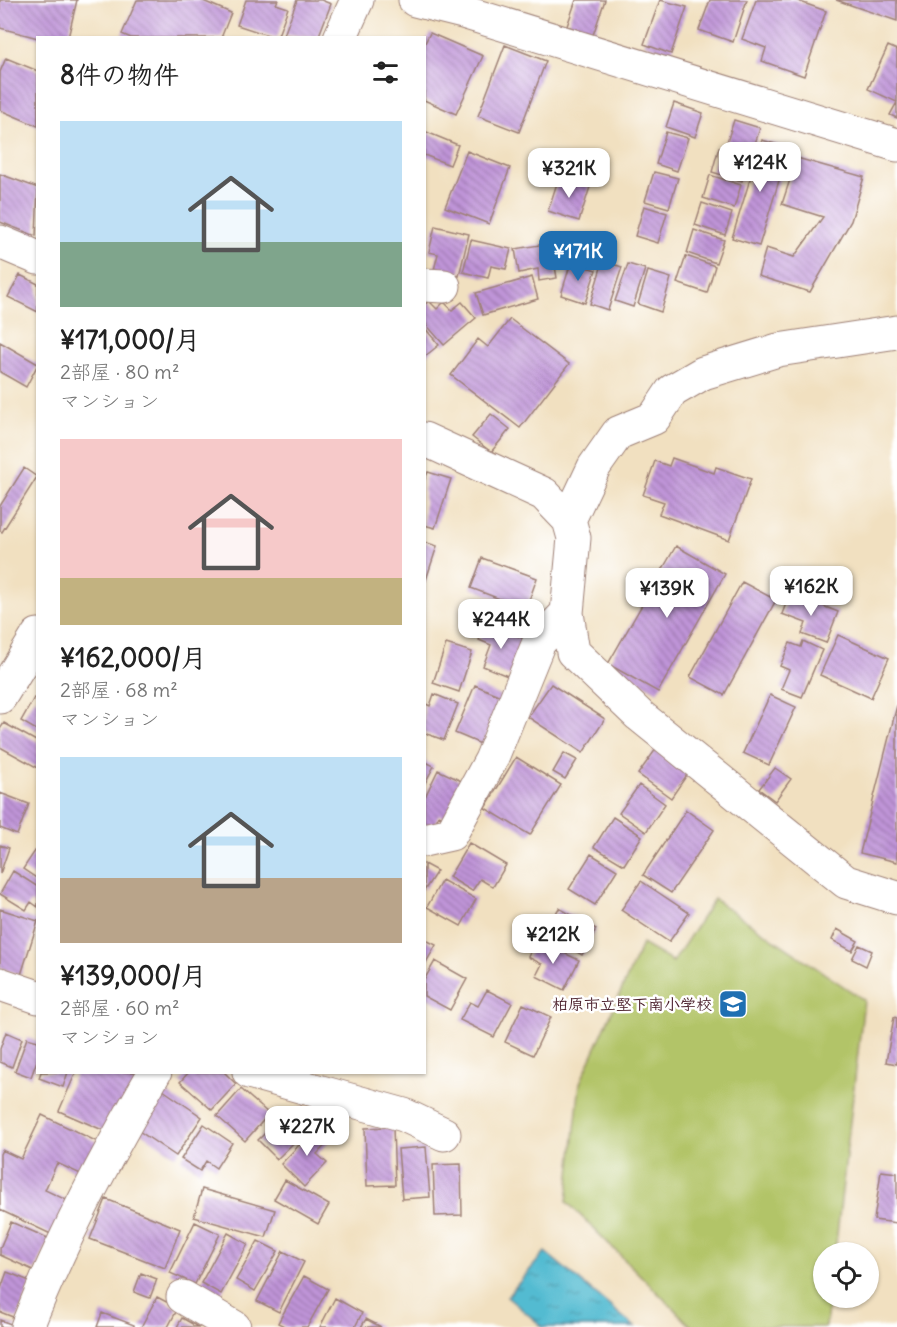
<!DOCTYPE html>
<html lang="ja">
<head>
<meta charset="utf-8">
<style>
	:root { --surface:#fff; --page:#f2f2f2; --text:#222; --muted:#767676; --accent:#1f6fb2 }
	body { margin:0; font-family:Delius,"Klee One",sans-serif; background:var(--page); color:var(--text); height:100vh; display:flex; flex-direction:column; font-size:22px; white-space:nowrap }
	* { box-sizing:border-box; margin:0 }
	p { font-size:20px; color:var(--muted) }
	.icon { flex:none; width:33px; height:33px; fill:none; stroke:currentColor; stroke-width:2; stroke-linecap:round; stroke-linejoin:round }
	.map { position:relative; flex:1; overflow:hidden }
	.drawer { position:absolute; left:36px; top:36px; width:390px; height:1038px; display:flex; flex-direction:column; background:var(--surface); border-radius:0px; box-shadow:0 2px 4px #0004 }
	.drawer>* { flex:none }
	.fabs { position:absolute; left:813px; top:1242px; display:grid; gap:12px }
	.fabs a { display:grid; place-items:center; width:66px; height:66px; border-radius:50%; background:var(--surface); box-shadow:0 2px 4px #0004; font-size:30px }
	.price { position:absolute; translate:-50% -51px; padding:0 14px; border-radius:12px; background:#fff; color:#222; font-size:20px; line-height:39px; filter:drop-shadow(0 2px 3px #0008) }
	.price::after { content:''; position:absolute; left:50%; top:36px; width:18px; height:14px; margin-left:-9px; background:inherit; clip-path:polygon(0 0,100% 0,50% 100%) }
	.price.current { background:var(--accent); color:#fff }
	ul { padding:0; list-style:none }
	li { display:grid; align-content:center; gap:12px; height:318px; padding:0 24px }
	li span { display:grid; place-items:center; height:186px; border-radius:0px; color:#555 }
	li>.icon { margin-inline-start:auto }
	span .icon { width:108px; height:108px; fill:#fffc; stroke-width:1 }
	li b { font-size:26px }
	h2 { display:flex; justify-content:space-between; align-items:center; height:72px; padding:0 24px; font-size:26px }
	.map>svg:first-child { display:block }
	.garden { fill:#b2c467; stroke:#7e7249; stroke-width:1.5 }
	.water { fill:url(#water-ripples); stroke:#4e6d7e; stroke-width:1.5 }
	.building { fill:url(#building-back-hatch) }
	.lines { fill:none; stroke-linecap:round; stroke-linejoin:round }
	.minor-casing { stroke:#9e8076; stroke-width:35 }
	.minor { stroke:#fff; stroke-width:33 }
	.labels { text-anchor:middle; stroke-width:5; stroke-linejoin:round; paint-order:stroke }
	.poi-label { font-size:16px; font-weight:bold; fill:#4a1f2b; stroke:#fff; text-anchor:end }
</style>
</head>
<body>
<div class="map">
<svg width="897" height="1327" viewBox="0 0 897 1327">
	<defs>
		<pattern id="water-ripples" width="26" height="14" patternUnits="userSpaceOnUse" patternTransform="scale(1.5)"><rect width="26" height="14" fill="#53bbd1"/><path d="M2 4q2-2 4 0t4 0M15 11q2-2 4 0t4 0" fill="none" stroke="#4797aa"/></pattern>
		<pattern id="building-back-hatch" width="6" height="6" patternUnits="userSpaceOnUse" patternTransform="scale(1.5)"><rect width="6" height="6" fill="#bf94d8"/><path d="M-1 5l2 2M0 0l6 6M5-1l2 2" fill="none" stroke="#9d78af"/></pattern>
	</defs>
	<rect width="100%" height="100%" fill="#fff"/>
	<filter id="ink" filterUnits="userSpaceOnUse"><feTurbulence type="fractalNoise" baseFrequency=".0167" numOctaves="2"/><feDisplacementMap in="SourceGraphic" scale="12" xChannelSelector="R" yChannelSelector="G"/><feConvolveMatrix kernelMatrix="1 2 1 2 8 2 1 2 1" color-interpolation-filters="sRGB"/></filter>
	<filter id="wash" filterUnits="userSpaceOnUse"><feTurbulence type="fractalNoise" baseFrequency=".008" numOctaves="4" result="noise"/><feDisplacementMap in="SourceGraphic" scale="24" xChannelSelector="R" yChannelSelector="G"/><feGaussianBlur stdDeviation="1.35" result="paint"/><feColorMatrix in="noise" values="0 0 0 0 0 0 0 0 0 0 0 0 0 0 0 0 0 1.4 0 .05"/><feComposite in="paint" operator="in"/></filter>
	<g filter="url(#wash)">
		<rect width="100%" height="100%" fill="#f1e0c0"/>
		<path class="garden" d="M714,899L864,1000L835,1252H824V1298H829L826,1327H692L567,1202L580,1083L642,944L673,962Z"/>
		<path class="water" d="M545,1252L635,1327H543L507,1297Z"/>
		<g id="blocks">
			<path class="building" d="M0,0H77L68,38H38L0,28Z
				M137,0H201L231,13L221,38H131L122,34Z
				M246,0H278L276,4L288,8L277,38L237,25Z
				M297,0H321L331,4L318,38L284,35Z
				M576,0H605L593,35L567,26Z
				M660,0L687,7L671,54L644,44Z
				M710,0H747L733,42L699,30Z
				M756,0H795L826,11L804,76L762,61L766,48L742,39Z
				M836,0H897V21Z
				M430,33L483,56L456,114L424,100V45Z
				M505,45L546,61L519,132L478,116Z
				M888,46L897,50V118L890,115L897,102L868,89Z
				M6,58L38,71V126L0,110V72Z
				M674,103L703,113L695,137L666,127Z
				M734,120L760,128L752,153L726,145Z
				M424,131L458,145L450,165L424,155Z
				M666,132L688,138L677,171L656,164Z
				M762,140L789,148L759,246L732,238Z
				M719,147L749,157L742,181L712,172Z
				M467,151L510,168L489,224L445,207Z
				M797,158L864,177L851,221L810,292L758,276L766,248L794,257L823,217L782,204Z
				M654,172L678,178L669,208L645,201Z
				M0,174L38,188L36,236L0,222Z
				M710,175L741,185L734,208L703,198Z
				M559,177L590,187L579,221L548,211Z
				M702,203L732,213L725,235L695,225Z
				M644,206L667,213L658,243L635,236Z
				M435,226L469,234L459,276L434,270L438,254L429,252Z
				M694,230L724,240L716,263L687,253Z
				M471,240L511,249L506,269L491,266L488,278L463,272Z
				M551,243L557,278L539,281L538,269L519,273L515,249Z
				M686,256L715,266L707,293L677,283Z
				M603,261L622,267L608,310L590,304Z
				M571,262L596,270L585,303L561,295Z
				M628,264L645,269L633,307L615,301Z
				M648,271L671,278L661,312L638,304Z
				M20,275L38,284V312L8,297Z
				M532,277L538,299L483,315L476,293Z
				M429,301L437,309L444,302L452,310L462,302L476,318L444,345L424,322V305Z
				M510,319L569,364L520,428L451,375L478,339L488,347Z
				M424,327L439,345L424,357Z
				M0,342L38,364L26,387L0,372Z
				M491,414L510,429L491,452L472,437Z
				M672,458L714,473L716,467L751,479L729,540L659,514L664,502L643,495L655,461L669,466Z
				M24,468L37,477L2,532L0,531V506Z
				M428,472L451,479L435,528L424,525V481Z
				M424,542L437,546L425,583H424Z
				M676,546L725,574L658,692L608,664Z
				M482,558L537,578L526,609L471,588Z
				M742,582L776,600L724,695L690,677Z
				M790,593L838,612L826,643L802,634L806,623L782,614Z
				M486,624L525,639L510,677L483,666L491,645L479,640Z
				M838,635L889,658L871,698L820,675Z
				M803,641L822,650L802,697L781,689L789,670L780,666L790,643L801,647Z
				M446,644L472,652L459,692L433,683Z
				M551,684L605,719L583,753L528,717Z
				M475,685L503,697L483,745L455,733Z
				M434,694L458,704L444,740L424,733V703L430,706Z
				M770,695L796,707L769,765L743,753Z
				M34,698L38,700V731L21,721Z
				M897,705V862L860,853Z
				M4,723L38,742V768L0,747V729Z
				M656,749L689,772L671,798L638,774Z
				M564,753L577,760L565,779L553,772Z
				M516,757L561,785L530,835L485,808Z
				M424,761L434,766L424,785Z
				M775,768L791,779L775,801L759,789Z
				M438,770L466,783L449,820L439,815L433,828L424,825V799Z
				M639,785L665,804L646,832L619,813Z
				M0,793L29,804L17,835L0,828Z
				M686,810L714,830L671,893L643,875Z
				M613,817L642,836L624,865L594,847Z
				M469,843L506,865L493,887L480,879L472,891L449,877Z
				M0,845L9,848L0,874Z
				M35,851L38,853V879L23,869Z
				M591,854L617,870L595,905L569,889Z
				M424,864L437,871L424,891Z
				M13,871L38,887V907L31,902L26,910L0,894Z
				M442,880L476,899L461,926L427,907Z
				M641,881L689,913L669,942L621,910Z
				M559,908L596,929L582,955L544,933Z
				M0,909L38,921L21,975L0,968Z
				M837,929L858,941L852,951L832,940Z
				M424,939L436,945L424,966Z
				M536,940L579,960L564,990L536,976L542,964L528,957Z
				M859,945L872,951L866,966L852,959Z
				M435,961L467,979L450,1010L424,996V980Z
				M487,990L512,1003L494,1037L460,1020L470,1002L478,1006Z
				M523,1004L551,1017L533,1055L505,1042Z
				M894,1017L897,1018V1064L886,1062Z
				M6,1032L22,1039L12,1067L0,1062V1049Z
				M27,1038L38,1041V1058L31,1077L15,1071Z
				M41,1072H68L63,1087L39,1078Z
				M76,1072H141L114,1135L59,1111Z
				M189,1072H224L236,1084L212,1110L180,1082Z
				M241,1089L269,1114L245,1141L217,1116Z
				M163,1090L202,1117L176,1156L136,1129Z
				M301,1106L316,1121L277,1159L258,1140L284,1115L288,1119Z
				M42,1115L102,1144L87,1177L57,1163L45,1190L73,1203L57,1237L0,1210V1154L2,1150L21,1159Z
				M204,1124L232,1143L216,1168L206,1161L200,1171L181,1159Z
				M317,1126L331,1139L317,1154L327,1163L304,1187L281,1164Z
				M393,1127L395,1185L367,1186L365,1128Z
				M426,1147L430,1197L402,1199L398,1149Z
				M461,1164L462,1215L435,1216L433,1165Z
				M881,1171L897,1173V1223L874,1220Z
				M285,1180L329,1205L318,1224L274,1199Z
				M202,1189L275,1210L266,1237L194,1217Z
				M106,1199L180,1229L165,1268L90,1239Z
				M11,1222L50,1239L35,1271L0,1255V1248Z
				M195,1222L220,1234L195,1284L170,1273Z
				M228,1233L248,1244L221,1294L201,1283Z
				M258,1241L278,1251L255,1291L236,1280Z
				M283,1251L304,1262L279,1312L257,1301Z
				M7,1272L32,1282L18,1319L0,1312V1291Z
				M141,1273L157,1279L150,1298L134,1292Z
				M304,1276L328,1289L307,1327H286L278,1323Z
				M157,1297L178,1308L168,1327H141Z
				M335,1298L362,1313L355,1327H320Z
				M102,1313L134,1325V1327H97Z
				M182,1318L198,1327H177Z
				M366,1319L381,1327H361Z
				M0,1320L19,1327H0Z"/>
		</g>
	</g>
	<g filter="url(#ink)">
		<use href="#blocks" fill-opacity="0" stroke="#9e8076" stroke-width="1.5"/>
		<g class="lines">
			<g class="minor-casing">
				<path id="minor" d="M415,0L463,12L897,145
					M340,38L357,0
					M0,242L38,258
					M424,285L444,286
					M424,439L544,494L569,520L574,538L567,613L573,652L639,715L846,882L897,898
					M569,520L594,467L618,433L654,418L672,391L703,373L778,350L897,332
					M0,697L38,635
					M424,840L451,834L491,760L539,642L567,613
					M0,984L38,997
					M249,1072L404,1115L444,1134
					M183,1297L234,1327
					M27,1327C62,1238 107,1155 155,1072"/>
			</g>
			<use href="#minor" class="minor"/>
		</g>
	</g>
	<defs>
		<g id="school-square" transform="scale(1.5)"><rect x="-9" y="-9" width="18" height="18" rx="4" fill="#1f6fb2" stroke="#fff"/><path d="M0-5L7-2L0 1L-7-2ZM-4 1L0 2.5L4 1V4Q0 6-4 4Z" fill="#fff"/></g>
	</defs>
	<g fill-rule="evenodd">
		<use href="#school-square" x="733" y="1004"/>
	</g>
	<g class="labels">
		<g class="poi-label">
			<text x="712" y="1010">柏原市立堅下南小学校</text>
		</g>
	</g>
</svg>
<div class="fabs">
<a><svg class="icon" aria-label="locate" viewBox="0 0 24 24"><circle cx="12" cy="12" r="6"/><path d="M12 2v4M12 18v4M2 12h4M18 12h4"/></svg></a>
</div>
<b class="price" style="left:760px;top:193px">¥124K</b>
<b class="price" style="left:569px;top:199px">¥321K</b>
<b class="price current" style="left:578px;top:282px">¥171K</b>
<b class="price" style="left:811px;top:617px">¥162K</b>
<b class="price" style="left:667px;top:619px">¥139K</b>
<b class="price" style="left:501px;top:650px">¥244K</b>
<b class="price" style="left:553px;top:965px">¥212K</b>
<b class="price" style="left:307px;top:1157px">¥227K</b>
<section class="drawer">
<h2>8件の物件<svg class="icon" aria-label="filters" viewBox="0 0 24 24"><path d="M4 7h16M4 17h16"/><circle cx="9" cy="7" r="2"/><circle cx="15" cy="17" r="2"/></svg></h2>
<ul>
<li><span style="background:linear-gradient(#bfe0f5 65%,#7fa58c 0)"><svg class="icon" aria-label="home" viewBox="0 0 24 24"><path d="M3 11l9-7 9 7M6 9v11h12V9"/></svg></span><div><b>¥171,000/月</b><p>2部屋 · 80 m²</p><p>マンション</p></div></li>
<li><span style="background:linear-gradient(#f6c9c9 75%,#c2b280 0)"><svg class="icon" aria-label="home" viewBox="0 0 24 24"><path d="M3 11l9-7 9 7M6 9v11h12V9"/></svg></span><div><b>¥162,000/月</b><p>2部屋 · 68 m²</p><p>マンション</p></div></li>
<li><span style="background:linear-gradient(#bfe0f5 65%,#b9a48a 0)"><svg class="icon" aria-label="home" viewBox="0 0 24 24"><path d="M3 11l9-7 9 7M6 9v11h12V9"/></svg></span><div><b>¥139,000/月</b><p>2部屋 · 60 m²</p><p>マンション</p></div></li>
</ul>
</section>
</div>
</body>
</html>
